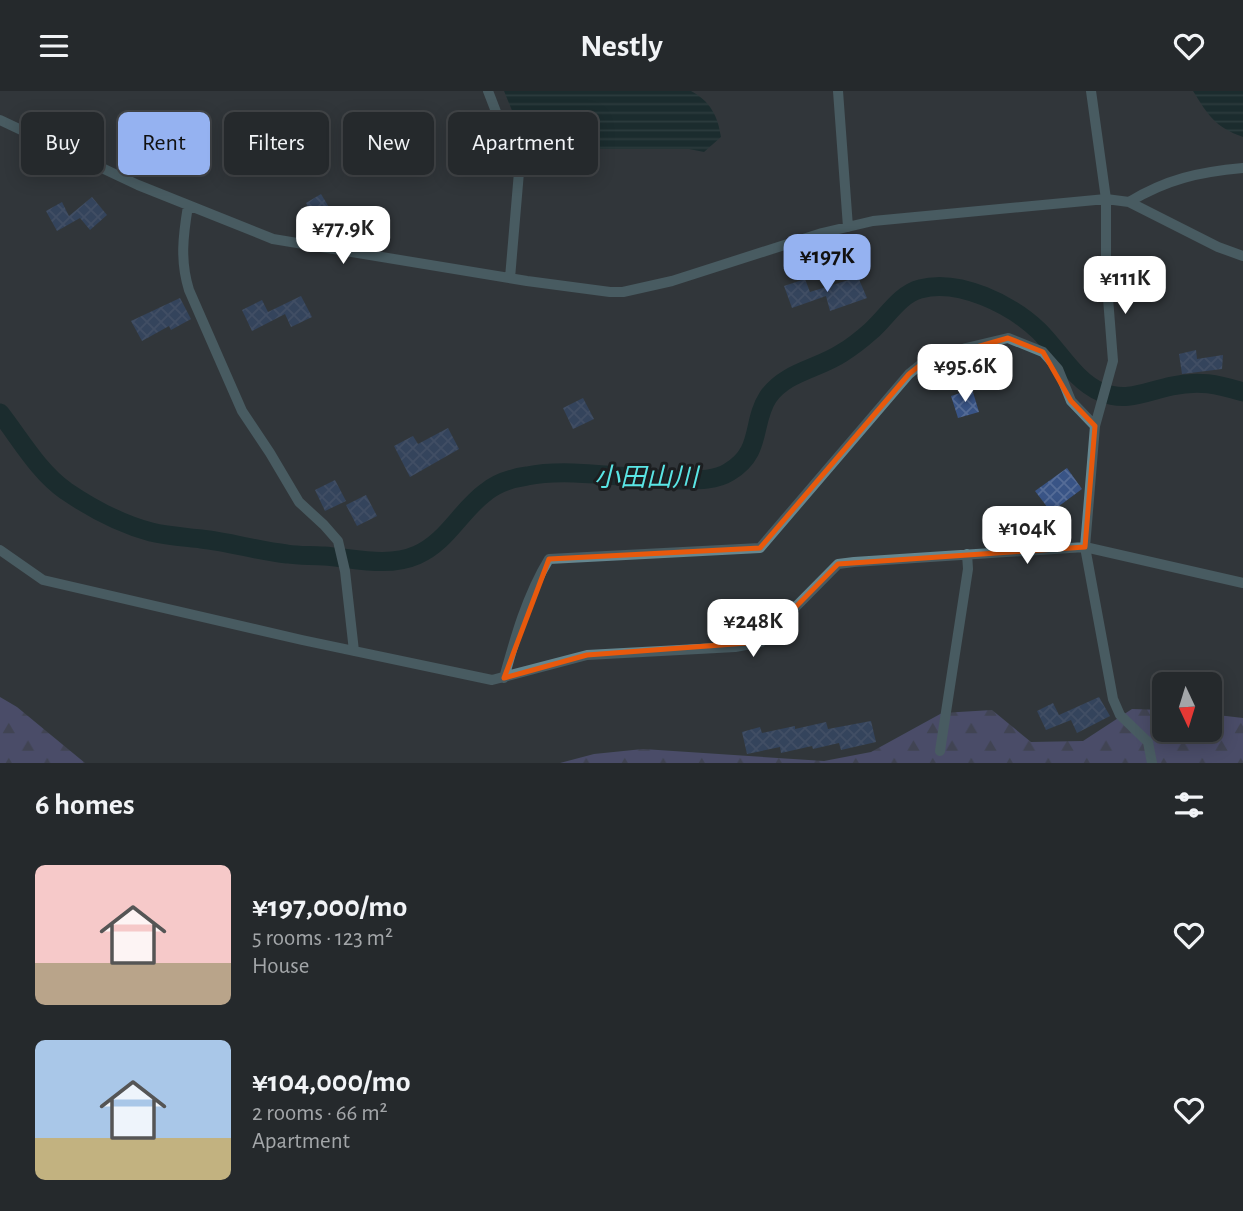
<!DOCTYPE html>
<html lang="en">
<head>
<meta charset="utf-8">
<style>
	:root { --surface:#25292c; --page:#313538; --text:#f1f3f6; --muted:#a3a6a9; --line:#424548; --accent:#95b2f1 }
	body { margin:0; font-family:"Alegreya Sans","Noto Sans JP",sans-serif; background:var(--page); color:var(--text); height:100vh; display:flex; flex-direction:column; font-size:26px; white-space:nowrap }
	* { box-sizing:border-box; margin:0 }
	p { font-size:23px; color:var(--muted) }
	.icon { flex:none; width:38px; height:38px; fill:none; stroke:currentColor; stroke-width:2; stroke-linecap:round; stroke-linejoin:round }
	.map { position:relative; height:672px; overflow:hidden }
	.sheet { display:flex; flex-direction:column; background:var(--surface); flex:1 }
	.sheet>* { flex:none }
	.banner { position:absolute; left:21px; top:21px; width:700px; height:63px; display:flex; gap:14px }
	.needle { width:46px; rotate:176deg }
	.tools { position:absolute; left:1152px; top:581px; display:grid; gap:14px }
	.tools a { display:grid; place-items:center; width:70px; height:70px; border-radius:10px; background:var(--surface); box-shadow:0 4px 18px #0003,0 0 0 2px var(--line); font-size:35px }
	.price { position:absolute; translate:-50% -60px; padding:0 16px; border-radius:14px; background:#fff; color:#222; font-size:23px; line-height:46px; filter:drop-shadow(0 2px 4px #0008) }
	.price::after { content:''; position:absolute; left:50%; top:42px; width:21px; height:16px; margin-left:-10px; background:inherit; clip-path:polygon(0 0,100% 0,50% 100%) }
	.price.current { background:var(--accent); color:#111 }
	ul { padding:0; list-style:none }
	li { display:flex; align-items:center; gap:21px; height:175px; padding:0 35px }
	li span { display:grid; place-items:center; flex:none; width:196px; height:140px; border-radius:10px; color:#555 }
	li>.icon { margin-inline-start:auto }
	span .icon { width:84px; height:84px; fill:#fffc; stroke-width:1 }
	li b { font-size:30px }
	h2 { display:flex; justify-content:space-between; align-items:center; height:84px; padding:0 35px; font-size:30px }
	.tag { padding:0 24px; border-radius:10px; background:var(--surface); box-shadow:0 4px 18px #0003,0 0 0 2px var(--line); font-size:24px; line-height:63px }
	.tag.current { background:var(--accent); color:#111 }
	header { display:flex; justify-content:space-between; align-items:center; height:91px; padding:0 35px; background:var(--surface); font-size:32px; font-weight:600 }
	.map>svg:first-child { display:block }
	.forest { fill:url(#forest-firs) }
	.water { fill:url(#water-rules) }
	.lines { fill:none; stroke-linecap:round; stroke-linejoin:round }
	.river { stroke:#022020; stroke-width:19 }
	.building { fill:url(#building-cross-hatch) }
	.minor { stroke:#658790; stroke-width:10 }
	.marked { fill:none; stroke:#e8590c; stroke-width:5; stroke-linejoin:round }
	.labels { text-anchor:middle; stroke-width:6; stroke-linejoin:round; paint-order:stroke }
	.water-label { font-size:26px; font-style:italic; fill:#5ae5e5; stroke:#1c1e20 }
</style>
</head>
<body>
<header><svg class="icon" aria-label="menu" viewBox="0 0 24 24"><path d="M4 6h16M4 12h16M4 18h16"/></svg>Nestly<svg class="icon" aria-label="heart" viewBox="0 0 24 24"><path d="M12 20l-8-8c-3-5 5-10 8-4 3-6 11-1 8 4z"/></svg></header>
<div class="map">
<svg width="1243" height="672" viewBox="0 0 1243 672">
	<defs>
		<pattern id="forest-firs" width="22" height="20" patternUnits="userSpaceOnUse" patternTransform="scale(1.75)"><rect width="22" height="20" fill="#6867a0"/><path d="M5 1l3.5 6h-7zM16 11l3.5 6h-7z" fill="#555572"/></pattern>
		<pattern id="water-rules" width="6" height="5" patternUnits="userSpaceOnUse" patternTransform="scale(1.75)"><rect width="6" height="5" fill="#022020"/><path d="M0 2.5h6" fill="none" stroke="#264040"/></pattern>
		<pattern id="building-cross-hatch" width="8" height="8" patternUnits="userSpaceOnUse" patternTransform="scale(1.75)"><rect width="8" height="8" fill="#395486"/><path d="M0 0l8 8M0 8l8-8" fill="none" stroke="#556c97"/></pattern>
	</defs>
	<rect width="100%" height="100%" fill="#31373b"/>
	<path class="forest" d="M0,606L17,616L85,672H0Z
		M1132,618L1164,619V639H1209V623L1243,627V672H560L594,663L643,658L824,670L871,661L942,622L992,619L1031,651L1083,650Z"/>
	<path class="water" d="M504,0H691C710,10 718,25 721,46L704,61L689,58H565L534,62L528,59Z
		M1193,0H1243V46C1215,36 1208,24 1193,0Z"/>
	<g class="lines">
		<path class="river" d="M0,322C21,349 38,380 66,400C91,417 121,433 151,441C167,445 184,446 201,448C230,451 258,460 287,463C299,465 311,464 324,465C353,467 388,477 417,464C447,451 461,419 486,401C497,392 513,387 527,385C571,376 633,389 679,389C695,389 715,390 729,381C763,361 751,332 768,306C785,281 818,278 842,262C852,256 862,248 871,240C886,227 900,203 920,198C959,187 1012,214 1039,240C1059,260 1075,290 1101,301C1127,312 1147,300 1172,295C1199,289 1217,293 1243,301"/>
	</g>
	<path class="building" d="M321,103L333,123L317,132L306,112Z
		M92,106L107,124L90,139L80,127L57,140L46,120L62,111L69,125Z
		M858,186L867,207L830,220L826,205L792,217L784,195L805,188L810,201Z
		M301,205L312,226L291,236L285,223L252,240L242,219L262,209L268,221Z
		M180,207L191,228L171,239L169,235L142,250L131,230Z
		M1196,259L1197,268L1223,264L1222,278L1182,283L1179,263Z
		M972,298L979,321L958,327L951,305Z
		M583,307L594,328L573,338L563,317Z
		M448,337L459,358L410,386L394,355L413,345L418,353Z
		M1067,377L1082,398L1051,421L1035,400Z
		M335,389L346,410L325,420L315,399Z
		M366,404L377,425L357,435L346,414Z
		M1099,606L1110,625L1077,642L1071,629L1046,639L1037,620L1053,612L1059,624Z
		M871,630L876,651L841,659L839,652L813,658L812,655L781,662L780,656L747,663L742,641L760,636L762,642L795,635V638L826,631L828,638Z"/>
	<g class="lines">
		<path class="minor" d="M488,0L505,44L518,66L519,81L510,187
			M838,0L848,136
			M1091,0L1106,108V182L1113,270L1095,335L1085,456L1113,608L1120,624L1148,651L1152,672
			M0,29L138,94L273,148L527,190L610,201H623L672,190L822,142L873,130L1106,108L1129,111L1218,156L1243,165
			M1129,111C1167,88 1199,81 1243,77
			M188,115C183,145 180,170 189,199L242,320L270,362L299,411L324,434L338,450L345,480L354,560
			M0,459L43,489L302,549L492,589L587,564L735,556L761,551L838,473L854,471L1085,456L1243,492
			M504,587C515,547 527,504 549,468L760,457L909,283L924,271L966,257L1008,247L1043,261L1058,278L1071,310L1095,335
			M940,660L968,478L967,463"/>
	</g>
	<path d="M0 0H1243V672H0ZM1008,247L1043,261L1071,310L1095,335L1085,456L838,473L761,551L587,564L504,587L549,468L760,457L909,283L924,271Z" fill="#31373b" fill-opacity=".55" fill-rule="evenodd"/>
	<path class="marked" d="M1008,247L1043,261L1071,310L1095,335L1085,456L838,473L761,551L587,564L504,587L549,468L760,457L909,283L924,271Z"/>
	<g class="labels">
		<g class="water-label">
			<text x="646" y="395">小田山川</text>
		</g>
	</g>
</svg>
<div class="tools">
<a><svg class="needle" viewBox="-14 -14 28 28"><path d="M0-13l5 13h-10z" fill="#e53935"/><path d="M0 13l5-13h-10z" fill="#a3a6a9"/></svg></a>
</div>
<b class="price" style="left:343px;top:175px">¥77.9K</b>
<b class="price current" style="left:827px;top:203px">¥197K</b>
<b class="price" style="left:1125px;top:225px">¥111K</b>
<b class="price" style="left:965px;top:313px">¥95.6K</b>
<b class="price" style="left:1027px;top:475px">¥104K</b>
<b class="price" style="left:753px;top:568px">¥248K</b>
<div class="banner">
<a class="tag">Buy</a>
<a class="tag current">Rent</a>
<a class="tag">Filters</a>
<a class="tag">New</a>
<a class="tag">Apartment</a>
</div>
</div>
<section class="sheet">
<h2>6 homes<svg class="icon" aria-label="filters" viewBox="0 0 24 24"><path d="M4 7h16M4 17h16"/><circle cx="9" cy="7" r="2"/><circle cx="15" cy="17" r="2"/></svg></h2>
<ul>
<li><span style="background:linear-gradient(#f6c9c9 70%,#b9a48a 0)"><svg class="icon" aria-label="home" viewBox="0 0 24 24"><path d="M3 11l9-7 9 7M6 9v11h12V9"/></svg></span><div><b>¥197,000/mo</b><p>5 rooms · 123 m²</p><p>House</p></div><svg class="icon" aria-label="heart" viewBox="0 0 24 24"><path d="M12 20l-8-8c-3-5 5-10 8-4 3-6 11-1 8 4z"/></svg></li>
<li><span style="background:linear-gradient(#a9c7e8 70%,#c2b280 0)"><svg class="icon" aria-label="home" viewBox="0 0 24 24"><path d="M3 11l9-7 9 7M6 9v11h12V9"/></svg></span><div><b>¥104,000/mo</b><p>2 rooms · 66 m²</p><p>Apartment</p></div><svg class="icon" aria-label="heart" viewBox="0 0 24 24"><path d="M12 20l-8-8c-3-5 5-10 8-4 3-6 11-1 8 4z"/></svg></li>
</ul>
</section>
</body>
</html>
